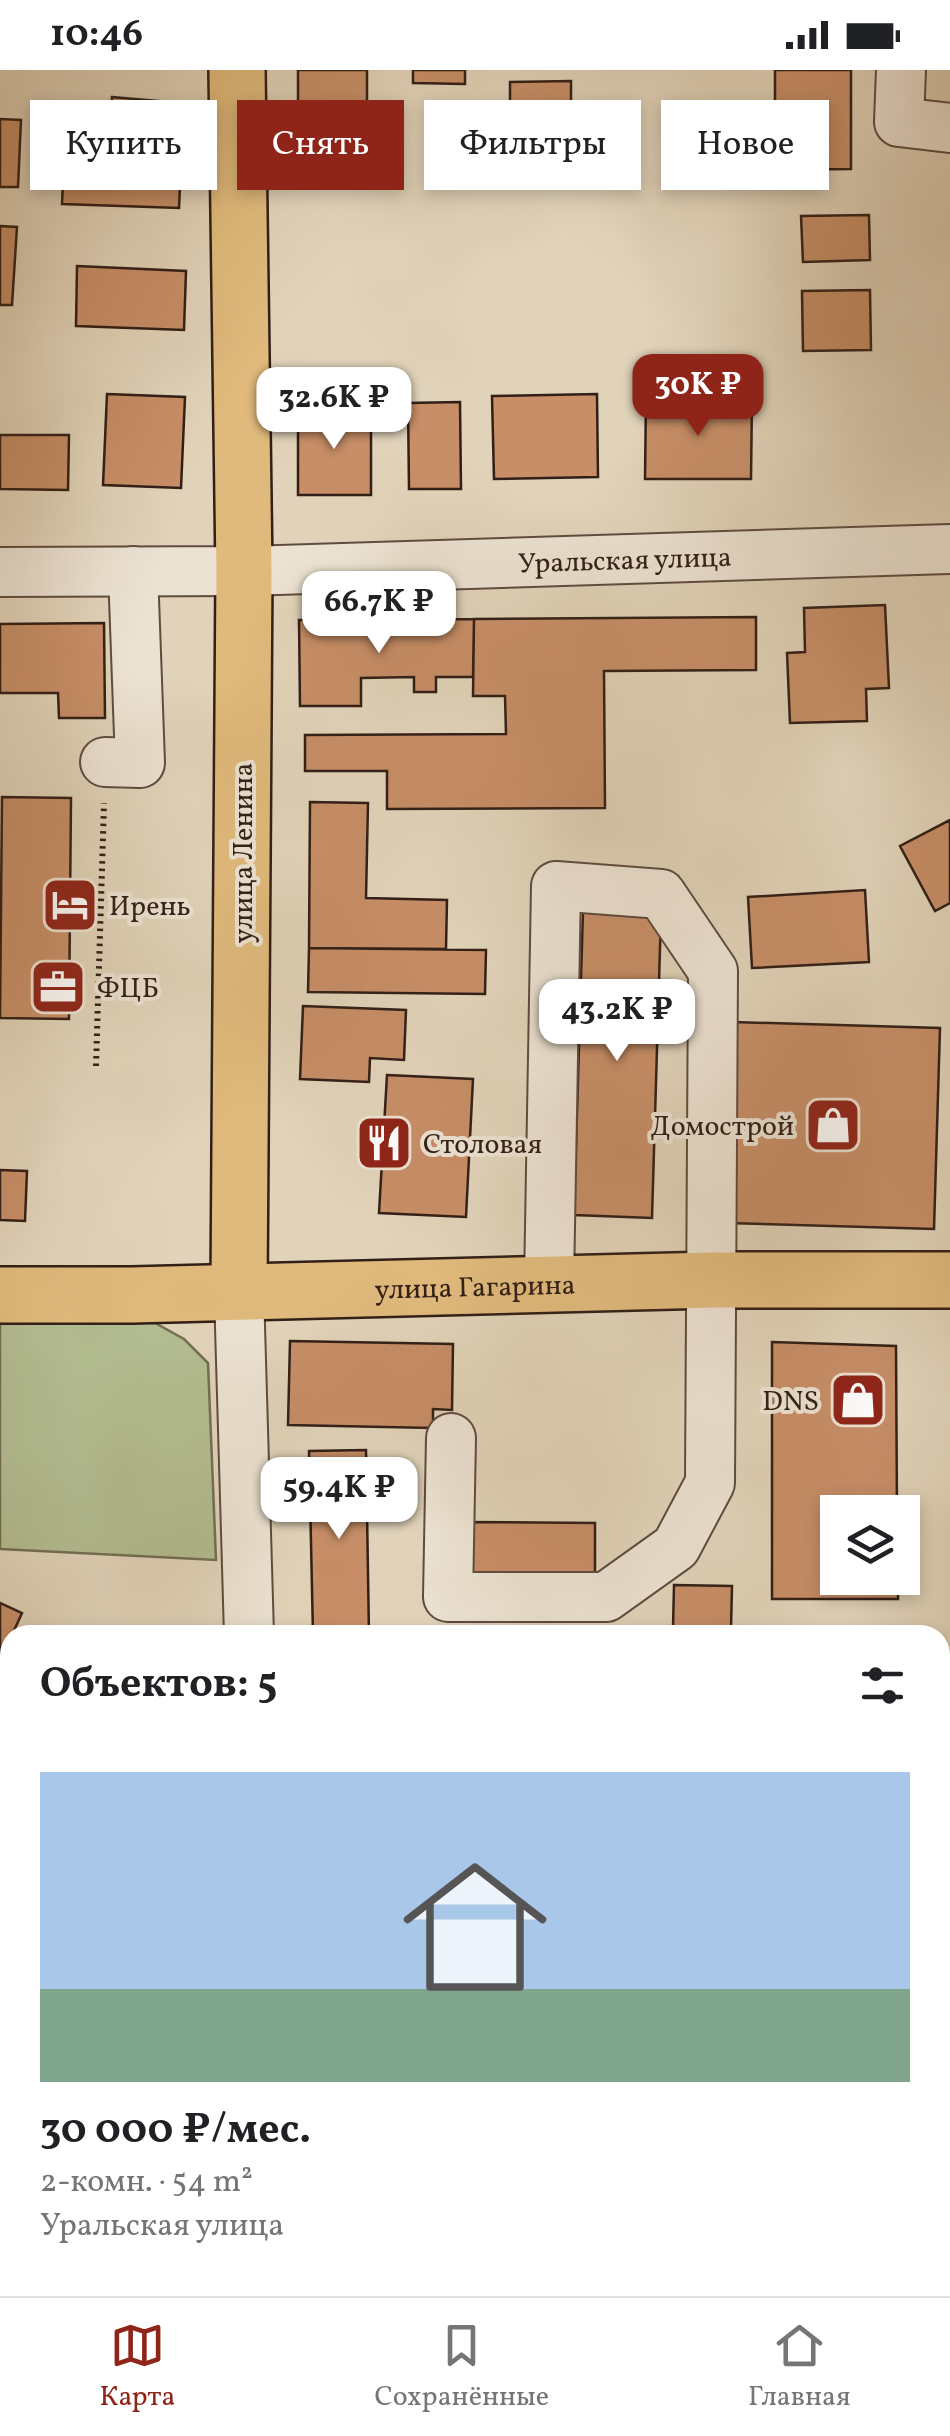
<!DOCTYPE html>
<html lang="ru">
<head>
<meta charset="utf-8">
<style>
	:root { --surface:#fff; --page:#f6f6f6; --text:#202124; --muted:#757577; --line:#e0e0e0; --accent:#8f2418 }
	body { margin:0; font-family:Vollkorn,serif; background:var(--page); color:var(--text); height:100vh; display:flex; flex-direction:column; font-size:38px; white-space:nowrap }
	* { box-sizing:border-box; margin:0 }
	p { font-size:32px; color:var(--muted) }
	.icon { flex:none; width:55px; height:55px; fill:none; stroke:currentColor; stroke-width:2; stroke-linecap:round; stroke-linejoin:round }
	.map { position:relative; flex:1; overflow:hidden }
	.sheet { position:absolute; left:0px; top:1555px; width:950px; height:672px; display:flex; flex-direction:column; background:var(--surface); border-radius:30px 30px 0 0; box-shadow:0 5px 15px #0003 }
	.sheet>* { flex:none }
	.banner { position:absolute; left:30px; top:30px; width:890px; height:90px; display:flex; gap:20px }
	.buttons { position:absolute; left:820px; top:1425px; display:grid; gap:20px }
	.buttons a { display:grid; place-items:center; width:100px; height:100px; border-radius:0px; background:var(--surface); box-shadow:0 5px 15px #0003; font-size:50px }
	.price { position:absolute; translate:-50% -85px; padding:0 22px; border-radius:20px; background:#fff; color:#222; font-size:32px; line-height:65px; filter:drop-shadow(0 2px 5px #0008) }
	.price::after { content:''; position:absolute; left:50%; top:60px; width:30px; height:22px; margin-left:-15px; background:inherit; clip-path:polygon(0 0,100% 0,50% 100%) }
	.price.current { background:var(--accent); color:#fff }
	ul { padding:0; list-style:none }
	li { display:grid; align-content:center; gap:20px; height:530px; padding:0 40px }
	li span { display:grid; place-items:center; height:310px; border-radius:0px; color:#555 }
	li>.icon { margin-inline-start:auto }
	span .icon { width:180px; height:180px; fill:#fffc; stroke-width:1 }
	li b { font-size:42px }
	h2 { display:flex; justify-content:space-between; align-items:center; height:120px; padding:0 40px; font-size:42px }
	.chip { padding:0 35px; border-radius:0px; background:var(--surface); box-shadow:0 5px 15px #0003; font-size:35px; line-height:90px }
	.chip.current { background:var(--accent); color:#fff }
	.status { display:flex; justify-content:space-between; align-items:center; height:70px; padding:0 50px; background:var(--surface); direction:ltr }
	.status svg { height:28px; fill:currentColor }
	.tabs { display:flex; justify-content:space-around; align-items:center; height:140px; border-top:2px solid var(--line); background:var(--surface); font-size:28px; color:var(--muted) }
	.tabs a { display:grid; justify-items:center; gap:5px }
	.tabs .current { color:var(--accent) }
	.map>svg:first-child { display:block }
	.green { fill:#b2bc90; stroke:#726e54; stroke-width:2.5 }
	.building { fill:#c78e67; stroke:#321f17; stroke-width:2.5 }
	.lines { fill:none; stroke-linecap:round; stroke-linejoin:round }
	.minor-casing { stroke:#5e4c40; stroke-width:52 }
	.major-casing { stroke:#321f17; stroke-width:60 }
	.path { stroke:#321f17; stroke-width:6; stroke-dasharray:2.5 5; stroke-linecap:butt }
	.minor { stroke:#ece2d2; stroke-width:48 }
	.major { stroke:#e0ba7c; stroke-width:55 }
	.labels { text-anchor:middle; stroke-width:8; stroke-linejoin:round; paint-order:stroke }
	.street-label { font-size:28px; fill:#321f17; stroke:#ece2d2 }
	.poi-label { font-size:28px; fill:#321f17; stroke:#ece2d2; text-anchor:start }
</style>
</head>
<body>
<div class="status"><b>10:46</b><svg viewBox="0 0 49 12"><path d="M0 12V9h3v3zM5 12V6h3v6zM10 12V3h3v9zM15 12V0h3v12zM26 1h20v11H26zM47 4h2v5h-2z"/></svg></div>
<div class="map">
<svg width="950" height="2226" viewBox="0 0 950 2226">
	<rect width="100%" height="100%" fill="#e1d3b9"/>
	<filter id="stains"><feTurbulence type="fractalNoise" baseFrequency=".002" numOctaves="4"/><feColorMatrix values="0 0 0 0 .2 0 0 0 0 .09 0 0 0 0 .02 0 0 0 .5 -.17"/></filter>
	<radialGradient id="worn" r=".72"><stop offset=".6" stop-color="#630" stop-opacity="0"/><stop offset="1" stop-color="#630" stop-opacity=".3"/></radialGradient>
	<path class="green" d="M0,1250L155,1253L184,1269L208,1293L216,1490L0,1479Z"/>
	<path class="building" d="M298,0H367V61H298Z
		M413,0H465V14L413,13Z
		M775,0H851V99L775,100Z
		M571,11V47L510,48V12Z
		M112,27L180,33L177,62L110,55Z
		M0,49L21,50L18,117H0Z
		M64,89L181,94L179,138L62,134Z
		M869,145L870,190L803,192L801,146Z
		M0,156L17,157L12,235H0Z
		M77,196L186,201L184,260L76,256Z
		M870,220L871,280L803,281L802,221Z
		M107,324L185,327L181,418L103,415Z
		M597,324L598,407L494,409L492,326Z
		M646,328L752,329L751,409H645Z
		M460,332L461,419H409L408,333Z
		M298,339H371V425H298Z
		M0,365H69L68,420L0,419Z
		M885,535L889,618L866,619L867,651L790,653L787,583L805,582L804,538Z
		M756,547V600L604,601L605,738L387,739V701H305V665L506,664L505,626H473L474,549Z
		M474,549L473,607H436V622H414V607L361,608V636H300L299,550Z
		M104,553L105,648H59L58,623H0V554Z
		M2,727L71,728L69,949L0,948Z
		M310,732L368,733L366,828L447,830L446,879L309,878Z
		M950,750V833L935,841L900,776Z
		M865,820L869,892L752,898L748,827Z
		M583,841L661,844L652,1148L574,1145Z
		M309,878L486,880L485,924L308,922Z
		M303,936L406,940L404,990L370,988L369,1012L300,1009Z
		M733,952L940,958L934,1159L727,1153Z
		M387,1005L473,1009L466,1147L379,1143Z
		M0,1100L27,1101L25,1151L0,1150Z
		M290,1271L453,1274L452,1340L433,1339V1358L288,1355Z
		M772,1272L896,1276L897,1442H838V1508H898V1529H772Z
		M366,1380L369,1565H313L309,1381Z
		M462,1452L595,1453V1507H462Z
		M674,1515L732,1516L731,1559L673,1558Z
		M0,1533L22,1543L12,1565H10L7,1575L10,1577V1637L0,1632Z
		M0,1684L10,1685V1883H0Z
		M940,1998L950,1999V2057H940Z
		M0,2008H10V2218H41V2226H0Z
		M940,2164H950V2219L932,2218H940Z
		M667,2218H762V2226H667Z
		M821,2218H893V2226H821Z"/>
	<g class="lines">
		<g class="minor-casing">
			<g id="minor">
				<path d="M901,0L899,52L950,58"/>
				<path id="s1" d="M0,502L244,501L950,479"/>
				<path d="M105,692L140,693L133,501"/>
				<path d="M239,1222L249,1565"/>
				<path d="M451,1368L448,1527H606L676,1477L710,1413L713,901L661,824L556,816L549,1214"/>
				<path d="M940,1649L950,1648"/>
				<path d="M940,1939H950"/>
				<path d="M0,1941L10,1942"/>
				<path d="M262,2218V2226"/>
			</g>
		</g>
		<g class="major-casing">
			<g id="major">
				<path d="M237,0L244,501L239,1222"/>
				<path id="s2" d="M0,1225H132L712,1210H950"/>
			</g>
		</g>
		<path class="path" d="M96,996L104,733"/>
		<use href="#minor" class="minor"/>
		<use href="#major" class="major"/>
	</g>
	<defs>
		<g id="hotel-square" transform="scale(2.875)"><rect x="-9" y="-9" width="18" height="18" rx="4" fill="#8f2418" stroke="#ece2d2"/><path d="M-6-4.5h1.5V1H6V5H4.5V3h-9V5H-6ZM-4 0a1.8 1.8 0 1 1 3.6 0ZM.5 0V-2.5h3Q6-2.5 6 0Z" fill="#fff"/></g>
		<g id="office-square" transform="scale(2.875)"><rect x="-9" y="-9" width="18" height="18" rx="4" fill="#8f2418" stroke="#ece2d2"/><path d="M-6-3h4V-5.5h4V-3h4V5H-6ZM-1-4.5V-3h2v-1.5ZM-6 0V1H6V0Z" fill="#fff"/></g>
		<g id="shop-square" transform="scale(2.875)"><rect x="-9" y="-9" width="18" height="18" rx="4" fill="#8f2418" stroke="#ece2d2"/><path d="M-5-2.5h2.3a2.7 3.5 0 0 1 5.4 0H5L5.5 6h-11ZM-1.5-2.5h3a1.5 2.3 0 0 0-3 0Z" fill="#fff"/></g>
		<g id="restaurant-square" transform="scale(2.875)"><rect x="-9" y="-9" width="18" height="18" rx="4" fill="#8f2418" stroke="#ece2d2"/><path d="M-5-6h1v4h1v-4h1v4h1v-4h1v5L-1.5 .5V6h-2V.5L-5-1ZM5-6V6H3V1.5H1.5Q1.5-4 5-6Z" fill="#fff"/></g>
	</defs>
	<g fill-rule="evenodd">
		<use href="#hotel-square" x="70" y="835"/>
		<use href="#office-square" x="58" y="917"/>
		<use href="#shop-square" x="833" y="1055"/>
		<use href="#restaurant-square" x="384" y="1073"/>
		<use href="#shop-square" x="858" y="1330"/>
	</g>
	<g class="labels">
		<g class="street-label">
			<text dy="10" stroke="none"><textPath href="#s1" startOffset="625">Уральская улица</textPath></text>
			<text transform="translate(242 783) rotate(-90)" y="10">улица Ленина</text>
			<text dy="10" stroke="none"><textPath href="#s2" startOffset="475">улица Гагарина</textPath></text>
		</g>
		<g class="poi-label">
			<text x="109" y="845">Ирень</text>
			<text x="97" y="927">ФЦБ</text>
			<text x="794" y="1065" text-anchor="end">Домострой</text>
			<text x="423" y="1083">Столовая</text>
			<text x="819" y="1340" text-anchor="end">DNS</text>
		</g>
	</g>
	<rect width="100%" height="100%" filter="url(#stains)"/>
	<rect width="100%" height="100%" fill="url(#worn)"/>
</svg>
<div class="buttons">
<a><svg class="icon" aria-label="layers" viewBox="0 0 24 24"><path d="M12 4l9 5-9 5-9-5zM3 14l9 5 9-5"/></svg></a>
</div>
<b class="price current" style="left:698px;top:369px">30K ₽</b>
<b class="price" style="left:334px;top:382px">32.6K ₽</b>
<b class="price" style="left:379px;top:586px">66.7K ₽</b>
<b class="price" style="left:617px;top:994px">43.2K ₽</b>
<b class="price" style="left:339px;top:1472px">59.4K ₽</b>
<div class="banner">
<a class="chip">Купить</a>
<a class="chip current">Снять</a>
<a class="chip">Фильтры</a>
<a class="chip">Новое</a>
</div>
<section class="sheet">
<h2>Объектов: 5<svg class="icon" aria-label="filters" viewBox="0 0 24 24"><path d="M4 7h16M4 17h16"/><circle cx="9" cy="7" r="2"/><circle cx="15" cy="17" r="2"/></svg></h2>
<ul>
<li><span style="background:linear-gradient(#a9c7e8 70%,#7fa58c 0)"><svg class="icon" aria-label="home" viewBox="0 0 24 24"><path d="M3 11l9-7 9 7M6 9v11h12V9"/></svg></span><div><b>30 000 ₽/мес.</b><p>2-комн. · 54 m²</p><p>Уральская улица</p></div></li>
</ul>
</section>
</div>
<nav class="tabs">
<a class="current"><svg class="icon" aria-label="map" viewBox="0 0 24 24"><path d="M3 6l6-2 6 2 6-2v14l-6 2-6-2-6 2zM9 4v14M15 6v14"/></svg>Карта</a>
<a><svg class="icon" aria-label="saved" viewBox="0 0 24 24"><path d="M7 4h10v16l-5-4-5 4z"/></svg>Сохранённые</a>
<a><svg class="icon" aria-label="home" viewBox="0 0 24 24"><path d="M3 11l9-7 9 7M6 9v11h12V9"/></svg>Главная</a>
</nav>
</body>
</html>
